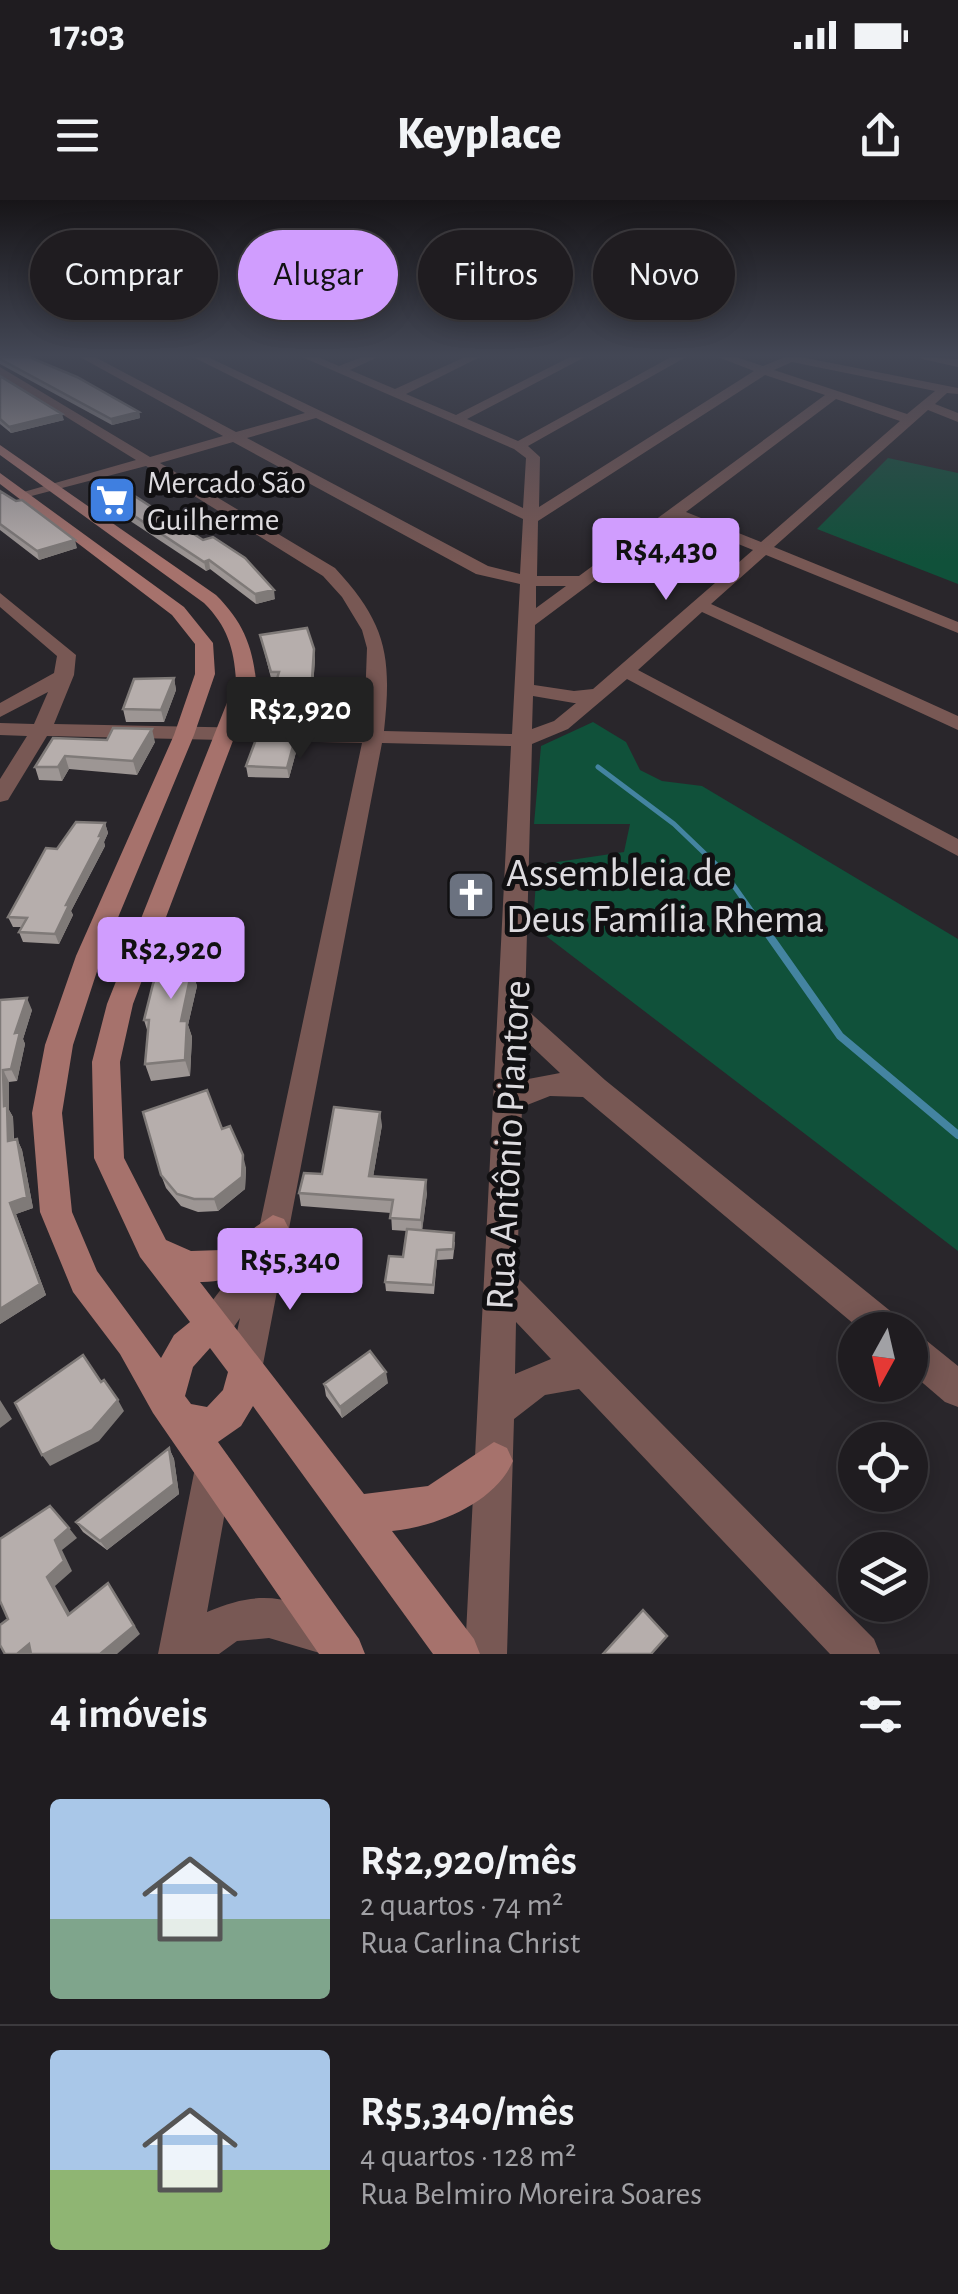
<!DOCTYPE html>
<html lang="pt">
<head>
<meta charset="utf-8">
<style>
	:root { --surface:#1f1c20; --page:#2c292d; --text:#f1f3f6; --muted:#a1a1a5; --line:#3c3a3e; --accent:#d09dfe }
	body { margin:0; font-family:"Alegreya Sans",sans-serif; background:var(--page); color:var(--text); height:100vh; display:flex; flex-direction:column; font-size:38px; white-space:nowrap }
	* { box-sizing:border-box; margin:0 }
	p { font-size:32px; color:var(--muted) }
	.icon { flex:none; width:55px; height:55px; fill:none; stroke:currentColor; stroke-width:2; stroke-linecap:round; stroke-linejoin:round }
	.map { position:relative; height:1454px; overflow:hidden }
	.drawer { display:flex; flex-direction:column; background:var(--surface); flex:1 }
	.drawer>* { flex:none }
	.top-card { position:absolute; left:30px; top:30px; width:900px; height:90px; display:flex; gap:20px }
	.needle { width:65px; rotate:188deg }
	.controls { position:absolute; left:838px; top:1112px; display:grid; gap:20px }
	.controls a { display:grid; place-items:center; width:90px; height:90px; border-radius:50%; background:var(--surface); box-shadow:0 5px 25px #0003,0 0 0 2px var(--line); font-size:50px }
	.price { position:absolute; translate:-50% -85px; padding:0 22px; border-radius:10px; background:var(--accent); color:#111; font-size:32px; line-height:65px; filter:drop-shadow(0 2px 5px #0008) }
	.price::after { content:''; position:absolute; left:50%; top:60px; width:30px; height:22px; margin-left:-15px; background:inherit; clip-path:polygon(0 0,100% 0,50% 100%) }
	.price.selected { background:#222; color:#fff }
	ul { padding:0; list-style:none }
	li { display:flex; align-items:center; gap:30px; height:250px; padding:0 50px }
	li+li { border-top:2px solid var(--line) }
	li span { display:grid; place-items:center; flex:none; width:280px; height:200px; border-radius:10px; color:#555 }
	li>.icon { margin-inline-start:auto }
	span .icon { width:120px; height:120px; fill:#fffc; stroke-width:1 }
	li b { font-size:42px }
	h2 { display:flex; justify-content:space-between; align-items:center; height:120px; padding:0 50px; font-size:42px }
	.tag { padding:0 35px; border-radius:45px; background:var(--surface); box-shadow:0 5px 25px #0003,0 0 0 2px var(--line); font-size:35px; line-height:90px }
	.tag.selected { background:var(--accent); color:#111 }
	.status { display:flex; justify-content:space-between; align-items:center; height:70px; padding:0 50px; background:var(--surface); direction:ltr }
	.status svg { height:28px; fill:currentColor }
	header { display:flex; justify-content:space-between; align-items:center; height:130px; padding:0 50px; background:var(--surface); font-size:45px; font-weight:800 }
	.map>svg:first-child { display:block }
	.green { fill:#10513a }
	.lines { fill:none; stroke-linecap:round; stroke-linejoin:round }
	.stream-far1 { stroke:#4484a1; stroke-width:5 }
	.stream { stroke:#4484a1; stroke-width:8 }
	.minor { fill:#785854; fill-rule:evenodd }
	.secondary { fill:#a6726c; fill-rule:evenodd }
	.wall { fill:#9d9694 }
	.shaded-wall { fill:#7f7a78 }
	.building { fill:#b6aeac; stroke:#7f7a78; stroke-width:2.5 }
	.labels { text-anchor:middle; stroke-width:10; stroke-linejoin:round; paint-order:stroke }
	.far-poi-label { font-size:32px; fill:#dddbdf; stroke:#111012; text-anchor:start }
	.poi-label { font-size:40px; fill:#dddbdf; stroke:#111012; text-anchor:start }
	.street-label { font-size:40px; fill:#dddbdf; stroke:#111012 }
</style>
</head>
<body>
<div class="status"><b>17:03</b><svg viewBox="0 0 49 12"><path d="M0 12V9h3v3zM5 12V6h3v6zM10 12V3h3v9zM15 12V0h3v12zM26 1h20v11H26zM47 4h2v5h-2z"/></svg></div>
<header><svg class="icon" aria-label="menu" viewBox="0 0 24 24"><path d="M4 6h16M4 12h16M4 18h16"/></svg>Keyplace<svg class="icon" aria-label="share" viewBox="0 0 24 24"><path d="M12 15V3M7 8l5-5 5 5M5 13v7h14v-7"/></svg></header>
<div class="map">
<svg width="958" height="1454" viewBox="0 0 958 1454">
	<rect width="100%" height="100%" fill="#29262b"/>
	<path class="green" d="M888,258L958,273V384L817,329Z
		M593,522L626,542L640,570L662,581L702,586L958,739V1051L533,726L537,665L624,652L630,624H534L541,546Z"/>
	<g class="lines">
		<path class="stream-far1" d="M598,567L674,624L724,672L768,734"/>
		<path class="stream" d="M766,731L840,836L958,935"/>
		<path class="minor" d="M80,157H95L236,232L305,213L193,157H208L523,308L526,258L514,249L302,157H318L339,166L362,157H378L350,170L395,189L465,157H480L406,194L456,215L570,157H585L467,219L518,241L671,157H686L528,246L540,257L539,307L754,171L718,157H736L763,166L785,157H801L958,188V194L947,193L935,204L958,213V222L928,210L774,347L958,422V433L766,355L711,404L958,516V530L702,412L638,470L958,639V656L627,479L568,529L532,544L525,808L605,880L899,1118L904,1130H861L583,897L550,896L522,907L517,1077L874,1439L880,1454H830L579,1189L545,1195L514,1219L507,1454H465L511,546L382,543L260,1180L247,1185L234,1180L229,1168L240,1118L227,1137L215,1141L203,1137L198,1125L203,1113L256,1043L362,543L47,536L8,600L0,602V579L27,536L0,535V523L34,524L48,492L0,517V503L54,473L57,456L0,407V393L76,455L74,475L54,524L364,530L367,448L362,430L342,397L323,376L146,266L20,299V293L136,260L0,176V167L150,257L223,236ZM792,162L935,191L907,214L774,170ZM765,175L825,195L579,376H537L538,321ZM836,199L900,221L761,342L686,312ZM316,218L523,319L520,374L488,366L247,238ZM233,242L476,374L520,384L512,534L384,531C392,457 387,424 335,368L160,263ZM677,319L753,350L593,489L574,491L534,485L535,425ZM536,386H566L536,408ZM533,496L574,503H576L554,521L532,529ZM524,839L560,873L523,880ZM516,1122L551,1159L515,1174Z
			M920,157L958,159V167L922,159Z
			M910,1132L922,1137L958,1166V1207L945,1202L910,1172Z
			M214,1249L227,1255L233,1268L207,1412C260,1389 286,1397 338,1418L344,1433L338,1448L323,1454L269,1438L237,1441L219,1454H158L195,1268L201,1255Z"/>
		<path class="secondary" d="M0,245L216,395C242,421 252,444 256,480L133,804L120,862L124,958L166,1040L191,1051L222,1050L273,1015L284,1019L289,1029C274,1061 235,1083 200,1082L364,1294L428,1286L494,1242L507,1248L513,1261C495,1303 435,1327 392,1331L474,1439L480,1454H433L253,1206L241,1226L218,1242L359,1439L365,1454H319L153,1213L120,1154L73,1092L40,1012L32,913L45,845L76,756L174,535L195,474V444L172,415L0,284V273L184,407L213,443L215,474L194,535L102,756L73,845L62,913L72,1012L97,1071L161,1158L174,1135L190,1122L140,1057L94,958L92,862L107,804L236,480C234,448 227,426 204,403L0,255ZM210,1148L228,1172L223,1190L207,1207L191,1204L185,1196L193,1167Z"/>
	</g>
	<path class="wall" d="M0,157L139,212L140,218L112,225L0,164Z
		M0,176L64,220L11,233L0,224Z
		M95,290L275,399L256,404L210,369L206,371L97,299Z
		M0,291L77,348L39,360L0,330Z
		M260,435L315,458L312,504L305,525L267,524L266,515L276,482H272Z
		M174,478L176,490L164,522H126L123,509Z
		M296,535L298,545L289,578L248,577L246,566Z
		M53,538L155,542L137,575L69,569L62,581L39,580L35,567Z
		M105,623L108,633L104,642L105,646L71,711L73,715L59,744L23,742L19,732L22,727H13L8,717L57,649Z
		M207,750L195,780L197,786L188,825L192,837L190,876L151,881L145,864L148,833L144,820Z
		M0,800L32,810L23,839L25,844L17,881L9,882V910L13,917L14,939H17L22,950L33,1008L16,1014L46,1095L0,1124Z
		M382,925L373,977L427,993L422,1030L455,1042L453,1059L437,1060L434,1094L386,1091L385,1082L403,1057L407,1031L392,1030L391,1013L301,1006L299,993Z
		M222,929L246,968L245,989L218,1011L198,1012L181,1006L166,988L161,975Z
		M388,1183L342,1218L326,1196L324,1184Z
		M169,1248L174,1259L179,1294L107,1350L83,1332L76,1322Z"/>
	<path class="shaded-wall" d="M139,212L140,218L112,225L111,219Z
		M62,214L64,220L11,233L9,227Z
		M75,340L77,348L39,360L37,351Z
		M209,360L210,369L206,371L204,362Z
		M274,390L275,399L256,404L255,394Z
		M314,449L315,458L312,504L305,525L303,515Z
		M174,478L176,490L164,522L161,510Z
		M152,529L155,542L137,575L133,561Z
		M296,535L298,545L289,578L287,568Z
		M65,556L69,569L62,581L58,567Z
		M105,623L108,633L104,642L105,646L71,711L73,715L59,744L55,734L66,705Z
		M203,734L207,750L195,780L197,786L188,825L192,837L190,876L185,860L181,821L188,769Z
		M27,798L32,810L23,839L25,844L17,881L11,869L15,833Z
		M3,870L9,882V910L13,917L14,953L8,941L4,906Z
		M380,912L382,925L371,989L369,976Z
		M17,939L22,950L33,1008L16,1014L46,1095L0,1124V1109Z
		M243,955L246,968L245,989L218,1011L214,999Z
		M426,980L427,993L422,1032L421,1020Z
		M386,1172L388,1183L342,1218L340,1207Z
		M0,1200L12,1219L0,1228Z
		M118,1200L124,1211L99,1241L50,1266L42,1255Z
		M169,1248L174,1259L179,1294L107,1350L100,1341Z
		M69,1328L77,1338L62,1350L72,1371L55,1386L76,1424L68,1415L47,1377L55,1340Z
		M108,1383L140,1434L117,1454H100Z
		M29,1444L35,1454H17Z"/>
	<path class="building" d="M0,157H29L77,177L139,212L111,219L0,159Z
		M0,176L62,214L9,227L0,219Z
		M116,284L203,340L213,337L245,358L274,390L255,394L209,360L204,362L95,290Z
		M0,291L16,301L22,300L75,340L37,351L0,324Z
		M307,428L314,449L311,494L303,515H266L279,472H271L260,435Z
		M174,478L161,510L123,509L134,479Z
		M113,528L152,529L133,561L65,556L58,567H35L53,538L107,540Z
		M258,534L296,535L287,568L246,566Z
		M76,622L105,623L99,636H102L66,705H69L55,734L19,732L27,718L8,717L46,648L57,649Z
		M175,732L203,734L188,769H192L181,821H187L185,860L145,864L149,820H144L153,784Z
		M27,798L15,833L20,832L11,869L3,870L4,906L7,905L8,941L17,939L27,997L10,1003L40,1084L0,1109V800Z
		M207,890L222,929L230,926L243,955L242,977L214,999H194L177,994L161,975L143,912Z
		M334,907L380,912L369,976L426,980L421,1020L390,1018L393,1000L299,993L304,973L322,974Z
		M407,1029L454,1033L453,1049L437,1050L433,1085L385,1082L389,1056L403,1057Z
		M370,1151L386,1172L340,1207L324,1184Z
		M83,1155L101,1182L104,1180L118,1200L92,1230L42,1255L15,1203Z
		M169,1248L174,1284L100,1341L76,1322Z
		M50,1306L69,1328L55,1340L64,1361L47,1377L68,1415L108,1383L134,1426L100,1454H31L29,1444L17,1454H5L0,1445V1425L8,1419L0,1401V1339Z
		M643,1410L667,1436L651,1454H603Z"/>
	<linearGradient id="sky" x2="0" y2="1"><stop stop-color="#171518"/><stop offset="0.43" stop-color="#434755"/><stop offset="1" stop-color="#434755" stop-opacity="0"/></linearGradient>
	<rect width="958" height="361" fill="url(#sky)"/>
	<defs>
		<g id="supermarket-square" transform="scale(2.5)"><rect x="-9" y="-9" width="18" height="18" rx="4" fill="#3f7fe0" stroke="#111012"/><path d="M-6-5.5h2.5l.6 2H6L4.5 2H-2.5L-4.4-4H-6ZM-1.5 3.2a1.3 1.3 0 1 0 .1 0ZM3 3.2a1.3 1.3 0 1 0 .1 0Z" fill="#fff"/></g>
		<g id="church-square" transform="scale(2.5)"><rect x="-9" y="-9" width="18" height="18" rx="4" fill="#6b7280" stroke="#111012"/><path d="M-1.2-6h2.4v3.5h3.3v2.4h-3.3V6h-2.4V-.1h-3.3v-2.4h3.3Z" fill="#fff"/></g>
	</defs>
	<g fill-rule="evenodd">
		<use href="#supermarket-square" x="112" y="300"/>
		<use href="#church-square" x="471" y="695"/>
	</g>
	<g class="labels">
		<g class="far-poi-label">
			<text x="147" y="293">Mercado São<tspan x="147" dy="37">Guilherme</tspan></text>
		</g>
		<g class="poi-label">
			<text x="506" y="686">Assembleia de<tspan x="506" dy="46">Deus Família Rhema</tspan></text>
		</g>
		<g class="street-label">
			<text transform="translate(507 945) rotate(-87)" y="14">Rua Antônio Piantore</text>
		</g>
	</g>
</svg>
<div class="controls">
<a><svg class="needle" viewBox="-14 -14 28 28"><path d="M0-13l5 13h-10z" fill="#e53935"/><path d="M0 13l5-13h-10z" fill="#a1a1a5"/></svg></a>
<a><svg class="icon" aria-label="locate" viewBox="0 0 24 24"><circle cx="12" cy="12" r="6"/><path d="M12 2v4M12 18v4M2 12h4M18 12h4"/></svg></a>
<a><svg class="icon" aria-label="layers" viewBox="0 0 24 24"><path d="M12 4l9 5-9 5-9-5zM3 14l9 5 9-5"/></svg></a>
</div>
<b class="price" style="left:666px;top:403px">R$4,430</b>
<b class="price selected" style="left:300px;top:562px">R$2,920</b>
<b class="price" style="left:171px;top:802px">R$2,920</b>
<b class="price" style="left:290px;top:1113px">R$5,340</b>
<div class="top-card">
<a class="tag">Comprar</a>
<a class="tag selected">Alugar</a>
<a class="tag">Filtros</a>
<a class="tag">Novo</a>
</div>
</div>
<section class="drawer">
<h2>4 imóveis<svg class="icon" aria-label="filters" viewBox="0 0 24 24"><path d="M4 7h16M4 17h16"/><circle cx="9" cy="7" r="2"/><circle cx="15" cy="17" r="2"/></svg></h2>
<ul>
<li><span style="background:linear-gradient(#a9c7e8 60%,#7fa58c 0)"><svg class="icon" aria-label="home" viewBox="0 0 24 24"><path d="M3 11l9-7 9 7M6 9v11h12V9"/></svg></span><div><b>R$2,920/mês</b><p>2 quartos · 74 m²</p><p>Rua Carlina Christ</p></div></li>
<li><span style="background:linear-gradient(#a9c7e8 60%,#8fb573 0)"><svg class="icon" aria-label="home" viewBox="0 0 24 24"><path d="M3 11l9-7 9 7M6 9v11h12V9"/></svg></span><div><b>R$5,340/mês</b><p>4 quartos · 128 m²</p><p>Rua Belmiro Moreira Soares</p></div></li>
</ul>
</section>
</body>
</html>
